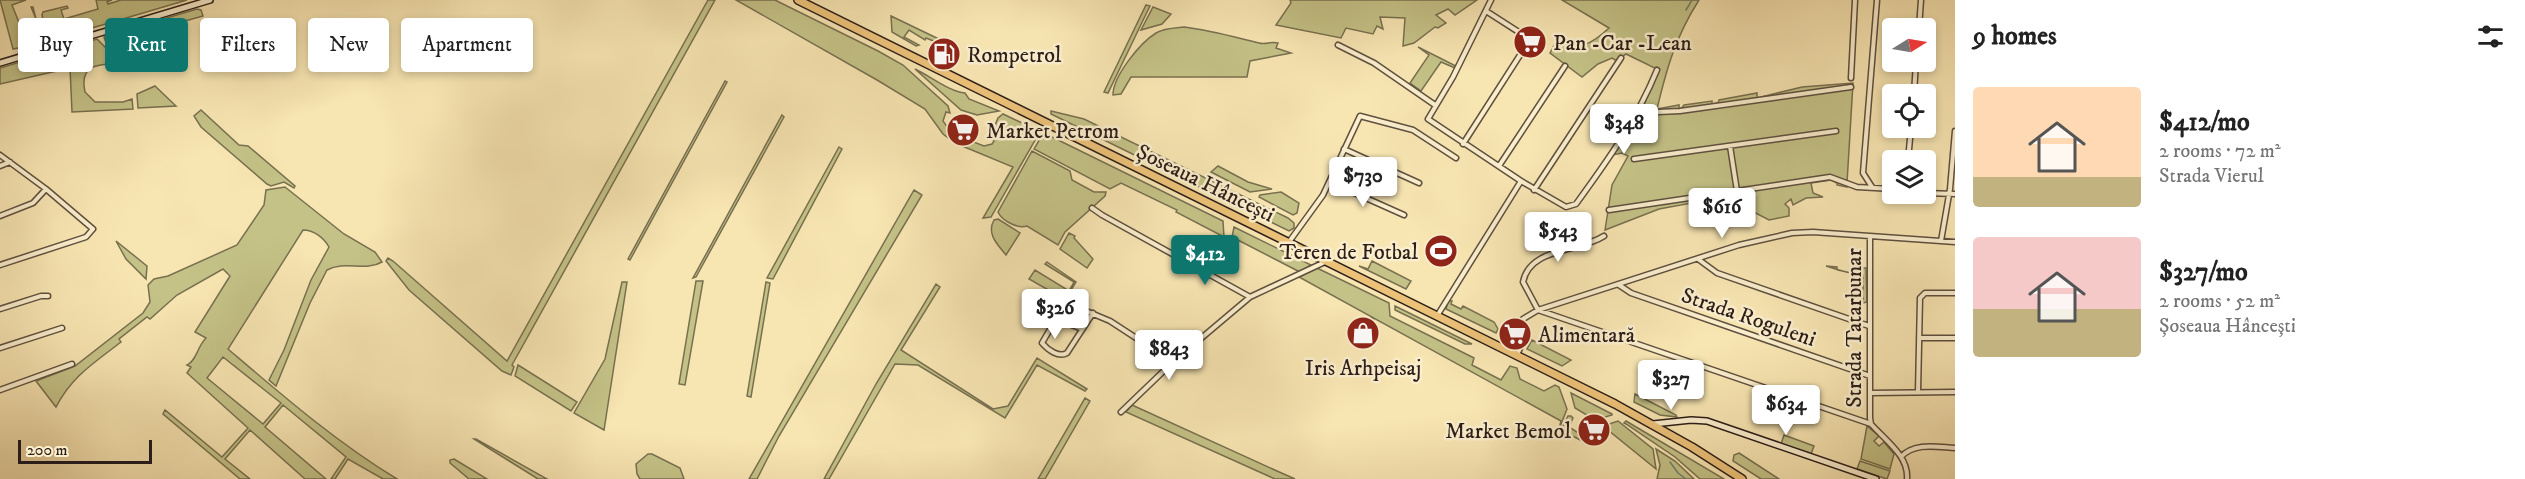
<!DOCTYPE html>
<html lang="en">
<head>
<meta charset="utf-8">
<style>
	:root { --surface:#fff; --page:#f2f2f2; --text:#222; --muted:#767676; --accent:#0f766e }
	body { margin:0; font-family:"IM FELL DW Pica",serif; background:var(--page); color:var(--text); height:100vh; display:flex; flex-direction:column; font-size:22px; white-space:nowrap }
	* { box-sizing:border-box; margin:0 }
	p { font-size:20px; color:var(--muted) }
	.icon { flex:none; width:33px; height:33px; fill:none; stroke:currentColor; stroke-width:2; stroke-linecap:round; stroke-linejoin:round }
	.map { position:relative; flex:1; overflow:hidden }
	.panel { display:flex; flex-direction:column; background:var(--surface); width:570px }
	.panel>* { flex:none }
	.hud { position:absolute; left:18px; top:18px; width:570px; height:54px; display:flex; gap:12px }
	.needle { width:39px; rotate:79deg }
	.buttons { position:absolute; left:1882px; top:18px; display:grid; gap:12px }
	.buttons a { display:grid; place-items:center; width:54px; height:54px; border-radius:6px; background:var(--surface); box-shadow:0 3px 9px #0003; font-size:30px }
	.scale { position:absolute; left:18px; bottom:15px; width:134px; box-sizing:border-box; padding-left:6px; border:3px solid #2c1e19; border-top:0; font-size:16px; line-height:21px; white-space:nowrap; color:#2c1e19; -webkit-text-stroke:4px #faeecd; paint-order:stroke }
	.price { position:absolute; translate:-50% -51px; padding:0 14px; border-radius:6px; background:#fff; color:#222; font-size:20px; line-height:39px; filter:drop-shadow(0 2px 3px #0008) }
	.price::after { content:''; position:absolute; left:50%; top:36px; width:18px; height:14px; margin-left:-9px; background:inherit; clip-path:polygon(0 0,100% 0,50% 100%) }
	.price.current { background:var(--accent); color:#fff }
	ul { padding:0; list-style:none }
	li { display:flex; align-items:center; gap:18px; height:150px; padding:0 18px }
	li span { display:grid; place-items:center; flex:none; width:168px; height:120px; border-radius:6px; color:#555 }
	li>.icon { margin-inline-start:auto }
	span .icon { width:72px; height:72px; fill:#fffc; stroke-width:1 }
	li b { font-size:26px }
	h2 { display:flex; justify-content:space-between; align-items:center; height:72px; padding:0 18px; font-size:26px }
	.pill { padding:0 21px; border-radius:6px; background:var(--surface); box-shadow:0 3px 9px #0003; font-size:21px; line-height:54px }
	.pill.current { background:var(--accent); color:#fff }
	main { display:flex; flex:1; min-height:0 }
	.map>svg:first-child { display:block }
	.green { fill:#c4c287; stroke:#787050; stroke-width:1.5; fill-rule:evenodd }
	.lines { fill:none; stroke-linecap:round; stroke-linejoin:round }
	.stream { stroke:#707f71; stroke-width:1.5 }
	.street-casing { stroke:#5f503f; stroke-width:7 }
	.secondary-casing { stroke:#2c1e19; stroke-width:8 }
	.highway-casing { stroke:#2c1e19; stroke-width:10 }
	.street { stroke:#faeecd; stroke-width:4 }
	.secondary { stroke:#faeecd; stroke-width:5 }
	.highway { stroke:#ecc279; stroke-width:7 }
	.labels { text-anchor:middle; stroke-width:5; stroke-linejoin:round; paint-order:stroke }
	.poi-label { font-size:22px; fill:#2c1e19; stroke:#faeecd; text-anchor:start }
	.street-label { font-size:22px; fill:#2c1e19; stroke:#faeecd }
</style>
</head>
<body>
<main>
<div class="map">
<svg width="1955" height="479" viewBox="0 0 1955 479">
	<rect width="100%" height="100%" fill="#f7e5b2"/>
	<filter id="stains"><feTurbulence type="fractalNoise" baseFrequency=".00333" numOctaves="4"/><feColorMatrix values="0 0 0 0 .2 0 0 0 0 .09 0 0 0 0 .02 0 0 0 .5 -.17"/></filter>
	<radialGradient id="worn" r=".72"><stop offset=".6" stop-color="#630" stop-opacity="0"/><stop offset="1" stop-color="#630" stop-opacity=".3"/></radialGradient>
	<path class="green" d="M0,0H26L12,5L20,25L36,19L31,7H33L42,43L13,49Z
		M96,0H112L107,2L108,4L121,0H187L48,41L42,15L43,12L67,6L68,8L61,10L64,19L98,9Z
		M708,0H715L512,365L514,367L511,375L502,371L409,290L386,261L388,258L393,261L507,361Z
		M736,0H775L878,51L903,65L948,106L950,113L946,112L943,121L952,134L984,146L992,144L994,141L990,137L998,118L1003,114L1037,130L1038,135L991,217L983,218L1013,167L955,143L943,134L925,109L877,80Z
		M1290,0H1477L1455,15L1448,9L1436,15L1446,23L1438,28L1435,27L1414,43L1403,46L1405,18L1380,17L1383,29L1377,26L1373,34L1346,28L1341,38L1276,25L1291,3Z
		M1562,0H1699C1676,36 1667,67 1657,109L1679,105V108L1681,109L1684,105L1712,101V104L1718,103L1719,100L1757,93V98L1802,87L1853,83L1847,183L1866,186L1847,184V187L1837,185V183L1831,180L1811,183L1813,193L1823,197L1806,198L1793,205L1791,199L1785,204L1789,208V216L1769,220L1744,207L1701,214L1697,202L1659,209L1605,230L1612,185L1628,156L1622,153L1612,155L1642,109L1659,70L1626,54L1617,61L1612,58L1598,64L1582,77L1550,53L1556,42C1580,50 1591,45 1609,28Z
		M1146,5L1150,6L1147,12L1108,93L1104,92Z
		M1153,7L1171,14L1162,24L1141,30Z
		M197,9L201,10L203,16L106,43L104,37L109,35Z
		M891,16L947,43L946,46L926,38L925,40L909,30L904,37L919,45L916,46L892,32Z
		M1184,27C1210,30 1234,37 1259,43C1266,45 1271,41 1278,43L1276,48L1291,53L1250,61L1247,77H1131L1121,94L1113,95C1113,76 1140,43 1156,33C1164,28 1174,28 1184,27Z
		M97,39L111,53L127,63C105,65 78,60 85,92L95,102H123L132,99L133,109L72,112L70,68L0,84V68Z
		M1418,47L1456,66L1455,68L1441,62L1421,91L1410,83L1429,55Z
		M915,69C930,76 950,92 965,93L969,99L999,111L977,115L961,110Z
		M725,81L727,82L630,260L628,259Z
		M155,86L176,106L138,108L137,94Z
		M201,110L239,145L248,146L295,186L294,188L284,182L271,186L267,184L201,127L194,116Z
		M1051,111L1084,119L1288,218L1294,223V228L1289,231L1051,114Z
		M782,115L784,117L696,277L693,278Z
		M1046,134L1223,221L1224,237L1176,212L1177,210L1121,183L1110,189L1034,149L1041,137Z
		M839,147L842,149L773,279L767,278Z
		M1032,151L1070,171L1072,180L1094,192H1106L1105,196L1065,232L1058,245L1027,226C1018,229 1002,221 998,212Z
		M1218,166L1248,182L1272,189L1250,192L1211,172Z
		M285,187L344,234L375,252L382,262C365,272 345,260 327,270L310,303L276,386L269,380L284,350L311,280L329,247C324,238 314,230 303,230L228,349C282,395 336,442 397,479H383L348,459L335,479H331L346,457L283,405L265,427L326,479H305L250,430L225,459L250,479H240L163,414L165,410L222,457L248,428L187,373L191,367L187,365C197,360 197,347 206,338L195,332L230,276L223,269L177,295L150,319L147,317L119,339L121,342C94,363 72,376 56,407L36,381L75,366L143,313L150,302L148,285L154,279L168,276L237,245L264,205L266,190ZM223,357L281,403L263,424L207,378Z
		M914,190L922,195L779,436L757,479H749Z
		M1281,192L1299,203L1297,213L1293,215L1259,197L1260,195Z
		M998,219L1020,233L1006,255C998,245 986,234 994,220Z
		M1234,227L1311,265L1300,272L1296,270L1232,237Z
		M1069,233L1075,236L1074,238L1093,259L1087,268L1060,249Z
		M116,241L147,266L146,279L126,259Z
		M1438,244L1449,251L1440,266L1428,259Z
		M1372,261L1411,281L1406,289L1359,266L1368,269Z
		M1047,262L1076,282L1065,300L1062,301L1050,296L1052,292L1029,279L1035,270L1069,291L1074,282L1045,264Z
		M1826,266L1837,267V270L1852,273L1853,268H1866L1867,302L1863,303V275C1850,274 1838,270 1826,266Z
		M1317,268L1389,303L1390,316L1474,358L1472,365L1501,380L1510,366L1517,368L1520,379L1544,391L1555,385L1559,387L1567,409L1560,427L1562,428L1568,416H1571L1573,418L1569,427L1594,443L1592,446L1559,429L1561,421L1299,277Z
		M696,281H703L685,385L679,384Z
		M622,282H627L604,430L574,413L605,359Z
		M766,282L770,283L751,397L747,396Z
		M936,284L940,287L901,350L993,409L1008,406L1037,358L1087,389L1085,391L1037,365L1005,418L918,365L895,364L829,479H824L876,384Z
		M1448,301H1452L1451,304L1461,309L1463,306L1494,322L1498,329L1496,333L1446,309Z
		M1395,306L1472,344H1465L1395,310Z
		M1532,340L1571,360L1562,366L1527,349Z
		M518,365L577,402L571,411L515,376Z
		M1571,393L1612,414V415L1595,420L1575,408Z
		M1635,394L1676,415L1677,417L1660,415L1634,402Z
		M1085,398L1090,401L1045,479H1038Z
		M1132,405L1277,471L1295,479H1275L1126,412Z
		M1618,421L1653,449L1656,469L1603,426Z
		M1626,421L1724,479H1700L1675,457L1626,424L1624,423Z
		M1867,426L1879,436L1874,441L1879,446L1884,442L1894,454L1890,469L1861,459Z
		M1784,435L1814,446L1811,454L1781,444Z
		M474,439H476L547,479H538Z
		M1656,449L1675,461L1694,479H1657L1660,465Z
		M1739,453L1779,479H1761L1733,461L1734,455Z
		M648,454H652L680,468L684,479H640L637,474L636,464Z
		M454,459L487,479H469L450,463V460Z
		M1860,461L1890,471L1887,479L1857,469Z"/>
	<g class="lines">
		<path class="stream" d="M1686,10L1692,0
			M1670,462L1678,473L1686,479"/>
		<g class="street-casing">
			<path id="street" d="M1491,0L1453,77L1428,119L1521,181L1566,207L1576,204C1608,160 1636,121 1657,70
				M1919,28L1921,0
				M1338,45L1374,63L1435,105
				M1851,78L1855,0
				M1914,94L1916,62
				M1658,112L1680,111L1851,87
				M1463,144L1529,41L1528,38L1486,11
				M1730,146L1737,191
				M1344,149L1419,183
				M0,155L46,189L93,229L86,237L0,265
				M1634,159L1836,131
				M1908,160L1911,128
				M0,166L10,162
				M1499,166L1565,66
				M1330,182L1404,215
				M1872,187L1863,173L1877,0
				M1534,190L1621,58
				M1926,193L1955,194
				M1092,208L1102,215L1250,297L1327,261
				M1609,210L1830,177L1857,187L1893,189
				M0,216L33,203L46,189
				M1604,236C1580,252 1530,247 1523,282L1538,310L1871,424
				M1870,237V418L1871,424C1885,440 1909,456 1907,479
				M1941,241L1950,189L1955,131
				M1289,242L1323,195L1360,116L1413,130L1456,158
				M1698,259L1717,273L1869,326
				M1619,285L1631,293L1870,376
				M1067,303L1110,321L1173,362
				M0,309L41,296H48
				M1437,316L1521,181
				M1357,328L1371,321
				M1082,329L1056,319L1042,343C1048,350 1059,358 1067,353L1093,313
				M1919,338H1955
				M0,348L62,328
				M1517,355L1526,335L1517,331L1523,319L1538,310L1739,245L1792,233L1813,232L1955,242
				M0,390L72,364
				M1918,392L1920,298L1925,293H1955
				M1870,393L1955,392
				M1121,412L1173,362L1250,297
				M1901,457C1914,442 1937,447 1955,448"/>
		</g>
		<g class="secondary-casing">
			<path id="secondary" d="M0,63L210,0
				M1653,424L1691,420L1707,421L1876,479"/>
		</g>
		<g class="highway-casing">
			<path id="highway" d="M798,0L1615,404L1692,447L1742,479"/>
		</g>
		<use href="#street" class="street"/>
		<use href="#secondary" class="secondary"/>
		<use href="#highway" class="highway"/>
	</g>
	<defs>
		<g id="supermarket-disc" transform="scale(1.725)"><circle r="9.5" fill="#8f2418" stroke="#faeecd"/><path d="M-6-5.5h2.5l.6 2H6L4.5 2H-2.5L-4.4-4H-6ZM-1.5 3.2a1.3 1.3 0 1 0 .1 0ZM3 3.2a1.3 1.3 0 1 0 .1 0Z" fill="#fff"/></g>
		<g id="fuel-disc" transform="scale(1.725)"><circle r="9.5" fill="#8f2418" stroke="#faeecd"/><path d="M-5.5-6h7V0h2V4h1.3V-2.5L3-4.5l.8-.8L6-3V5H2.5V1h-1V6h-7ZM-4.2-4.7v3.2H.2V-4.7Z" fill="#fff"/></g>
		<g id="stadium-disc" transform="scale(1.725)"><circle r="9.5" fill="#8f2418" stroke="#faeecd"/><path d="M0-5a6.5 5 0 1 0 0 10a6.5 5 0 1 0 0-10ZM-3.5-1.8h7v3.6h-7Z" fill="#fff"/></g>
		<g id="shop-disc" transform="scale(1.725)"><circle r="9.5" fill="#8f2418" stroke="#faeecd"/><path d="M-5-2.5h2.3a2.7 3.5 0 0 1 5.4 0H5L5.5 6h-11ZM-1.5-2.5h3a1.5 2.3 0 0 0-3 0Z" fill="#fff"/></g>
	</defs>
	<g fill-rule="evenodd">
		<use href="#supermarket-disc" x="1530" y="42"/>
		<use href="#fuel-disc" x="944" y="54"/>
		<use href="#supermarket-disc" x="963" y="130"/>
		<use href="#stadium-disc" x="1441" y="251"/>
		<use href="#shop-disc" x="1363" y="333"/>
		<use href="#supermarket-disc" x="1515" y="334"/>
		<use href="#supermarket-disc" x="1594" y="430"/>
	</g>
	<g class="labels">
		<g class="poi-label">
			<text x="1553" y="50">Pan -Car -Lean</text>
			<text x="967" y="62">Rompetrol</text>
			<text x="986" y="138">Market Petrom</text>
			<text x="1418" y="259" text-anchor="end">Teren de Fotbal</text>
			<text x="1538" y="342">Alimentară</text>
			<text x="1363" y="375" text-anchor="middle">Iris Arhpeisaj</text>
			<text x="1571" y="438" text-anchor="end">Market Bemol</text>
		</g>
		<g class="street-label">
			<text transform="translate(1206 182) rotate(26)" y="8">Șoseaua Hâncești</text>
			<text transform="translate(1749 316) rotate(19)" y="8">Strada Roguleni</text>
			<text transform="translate(1853 328) rotate(-90)" y="8">Strada Tatarbunar</text>
		</g>
	</g>
	<rect width="100%" height="100%" filter="url(#stains)"/>
	<rect width="100%" height="100%" fill="url(#worn)"/>
</svg>
<div class="buttons">
<a><svg class="needle" viewBox="-14 -14 28 28"><path d="M0-13l5 13h-10z" fill="#e53935"/><path d="M0 13l5-13h-10z" fill="#767676"/></svg></a>
<a><svg class="icon" aria-label="locate" viewBox="0 0 24 24"><circle cx="12" cy="12" r="6"/><path d="M12 2v4M12 18v4M2 12h4M18 12h4"/></svg></a>
<a><svg class="icon" aria-label="layers" viewBox="0 0 24 24"><path d="M12 4l9 5-9 5-9-5zM3 14l9 5 9-5"/></svg></a>
</div>
<div class="scale">200 m</div>
<b class="price" style="left:1624px;top:155px">$348</b>
<b class="price" style="left:1363px;top:208px">$730</b>
<b class="price" style="left:1722px;top:239px">$616</b>
<b class="price" style="left:1558px;top:263px">$543</b>
<b class="price current" style="left:1205px;top:286px">$412</b>
<b class="price" style="left:1055px;top:340px">$326</b>
<b class="price" style="left:1169px;top:381px">$843</b>
<b class="price" style="left:1671px;top:411px">$327</b>
<b class="price" style="left:1786px;top:436px">$634</b>
<div class="hud">
<a class="pill">Buy</a>
<a class="pill current">Rent</a>
<a class="pill">Filters</a>
<a class="pill">New</a>
<a class="pill">Apartment</a>
</div>
</div>
<section class="panel">
<h2>9 homes<svg class="icon" aria-label="filters" viewBox="0 0 24 24"><path d="M4 7h16M4 17h16"/><circle cx="9" cy="7" r="2"/><circle cx="15" cy="17" r="2"/></svg></h2>
<ul>
<li><span style="background:linear-gradient(#ffd9b3 75%,#c2b280 0)"><svg class="icon" aria-label="home" viewBox="0 0 24 24"><path d="M3 11l9-7 9 7M6 9v11h12V9"/></svg></span><div><b>$412/mo</b><p>2 rooms · 72 m²</p><p>Strada Vierul</p></div></li>
<li><span style="background:linear-gradient(#f6c9c9 60%,#c2b280 0)"><svg class="icon" aria-label="home" viewBox="0 0 24 24"><path d="M3 11l9-7 9 7M6 9v11h12V9"/></svg></span><div><b>$327/mo</b><p>2 rooms · 52 m²</p><p>Șoseaua Hâncești</p></div></li>
</ul>
</section>
</main>
</body>
</html>
